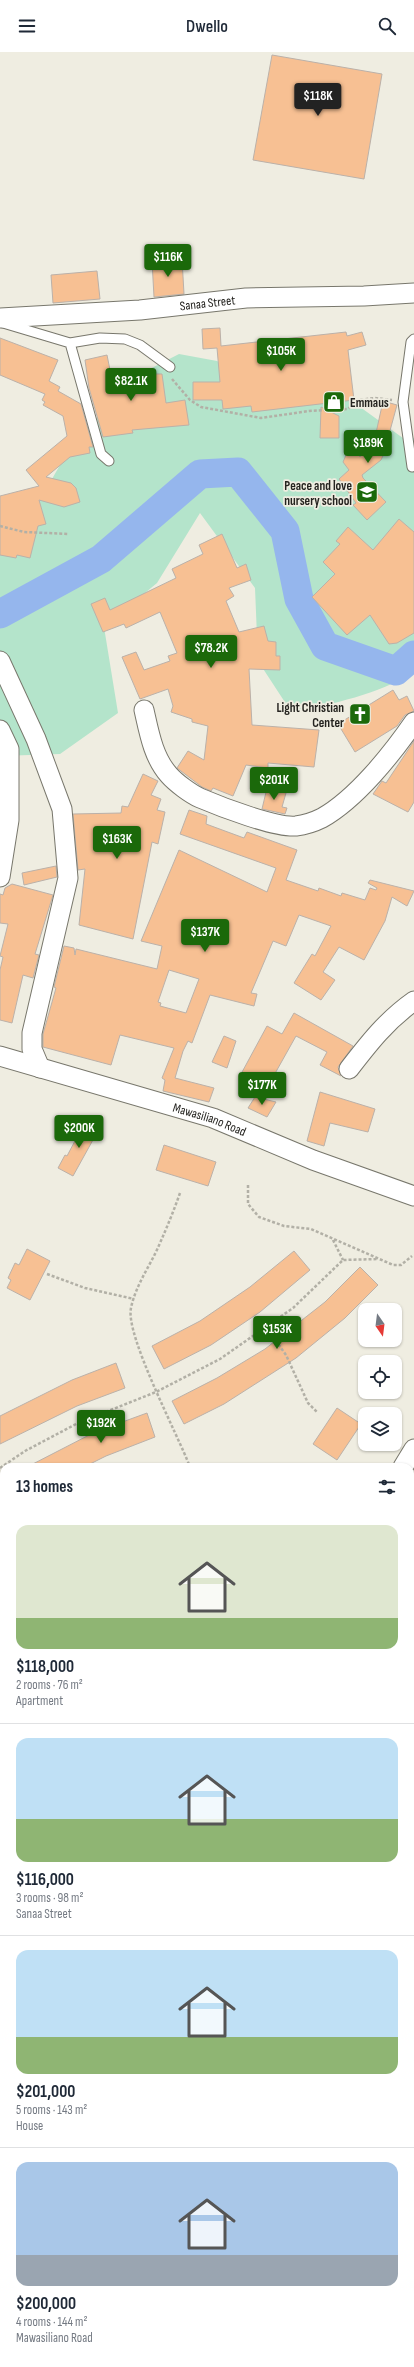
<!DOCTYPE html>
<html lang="en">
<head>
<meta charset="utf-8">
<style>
	:root { --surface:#fff; --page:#f2f2f3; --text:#1f2937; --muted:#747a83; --line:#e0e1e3; --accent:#1b690a }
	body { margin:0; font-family:"Sofia Sans Condensed",sans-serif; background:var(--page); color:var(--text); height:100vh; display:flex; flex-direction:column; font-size:15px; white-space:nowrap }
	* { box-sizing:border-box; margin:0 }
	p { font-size:13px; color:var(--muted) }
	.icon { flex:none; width:22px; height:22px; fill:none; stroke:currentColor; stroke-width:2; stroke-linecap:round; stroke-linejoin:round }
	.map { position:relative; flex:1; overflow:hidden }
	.side { position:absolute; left:0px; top:1411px; width:414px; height:904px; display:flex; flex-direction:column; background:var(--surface); border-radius:12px 12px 0 0; box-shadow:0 1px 3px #0004 }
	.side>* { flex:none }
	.needle { width:26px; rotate:166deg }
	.controls { position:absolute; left:358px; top:1251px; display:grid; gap:8px }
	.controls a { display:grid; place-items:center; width:44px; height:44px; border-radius:8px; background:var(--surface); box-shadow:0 1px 3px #0004; font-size:20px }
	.price { position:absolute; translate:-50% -34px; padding:0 9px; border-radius:4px; background:var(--accent); color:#fff; font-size:13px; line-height:26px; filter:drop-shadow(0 1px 2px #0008) }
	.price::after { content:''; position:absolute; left:50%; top:24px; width:12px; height:9px; margin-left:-6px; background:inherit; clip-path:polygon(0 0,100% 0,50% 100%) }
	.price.on { background:#222; color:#fff }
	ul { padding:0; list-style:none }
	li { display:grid; align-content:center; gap:8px; height:212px; padding:0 16px }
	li+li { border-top:1px solid var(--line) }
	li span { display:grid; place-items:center; height:124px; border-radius:12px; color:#555 }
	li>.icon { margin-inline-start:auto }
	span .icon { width:72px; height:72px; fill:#fffc; stroke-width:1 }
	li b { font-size:17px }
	h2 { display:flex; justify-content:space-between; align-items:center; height:48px; padding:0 16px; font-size:17px }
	header { display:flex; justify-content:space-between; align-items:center; height:52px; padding:0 16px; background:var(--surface); font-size:18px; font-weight:600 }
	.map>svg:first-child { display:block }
	.green { fill:#b4e4cb }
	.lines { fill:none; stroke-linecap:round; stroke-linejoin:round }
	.stream { stroke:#95b6ed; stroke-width:5 }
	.river { stroke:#95b6ed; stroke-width:29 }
	.building { fill:#f7c093; stroke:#bbb1a9; fill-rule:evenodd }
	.lane-casing { stroke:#78776c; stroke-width:11 }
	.street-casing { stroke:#78776c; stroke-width:21 }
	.primary-casing { stroke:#78776c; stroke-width:24 }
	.path { stroke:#b2b0a6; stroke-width:2.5; stroke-dasharray:3 2; stroke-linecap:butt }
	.lane { stroke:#fff; stroke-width:9 }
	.street { stroke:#fff; stroke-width:19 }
	.primary { stroke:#fff; stroke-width:22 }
	.labels { text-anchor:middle; stroke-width:3.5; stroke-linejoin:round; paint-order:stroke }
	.street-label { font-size:13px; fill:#252420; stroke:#efede1 }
	.poi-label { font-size:13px; font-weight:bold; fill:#252420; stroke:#efede1; text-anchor:end }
</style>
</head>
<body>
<header><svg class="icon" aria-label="menu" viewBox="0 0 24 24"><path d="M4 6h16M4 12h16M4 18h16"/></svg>Dwello<svg class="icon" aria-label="search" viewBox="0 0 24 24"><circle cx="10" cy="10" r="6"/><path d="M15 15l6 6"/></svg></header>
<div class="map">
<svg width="414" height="2315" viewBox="0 0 414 2315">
	<rect width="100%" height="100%" fill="#efede1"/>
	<path class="green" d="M179,302L217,309L270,342L338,339L407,389L414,386V620C377,643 334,651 292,661L258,609L255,536L200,461L157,531L104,575L118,661L60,702L0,704V490L18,486L75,387L142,321Z
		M414,1493V1554L410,1560V1498Z
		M410,1857L414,1859V2315H28L30,2311H410Z
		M4,2127V2190L0,2198V2135Z"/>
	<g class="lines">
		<path class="stream" d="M410,1454L414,1448
			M410,1640L414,1634"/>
		<path class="river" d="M0,562L101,507L200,422L238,420L285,479L299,547L325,594L396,619L414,603"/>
	</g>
	<path class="building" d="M272,3L382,22L364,127L253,108Z
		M182,207L184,242L154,245L152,209Z
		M97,219L100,247L53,251L51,223Z
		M220,276L221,294L346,280L347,284L362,280L366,293L348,298L354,348L252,360L251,354L223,357L222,348H193V330H220L217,296L203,297L202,277Z
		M0,286L58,308L49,329L60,335L58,339L81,352L93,395H89L90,401L70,405L46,425L71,431L76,436L80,450L64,455L39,448L46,472L38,474L30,506L17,503L16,506L0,503V444L39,434L26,418L67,384L63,364L43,353L45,350L42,348L45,342L0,323Z
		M107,303L113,333L150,326V322H162L166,351L185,348L189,373L132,378L133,381L103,385L89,336L85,308Z
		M383,349L397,353L388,386L391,387L381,408L362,423L363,426L386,450L367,468L353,453L356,451L339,427L349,418L343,410L357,378L360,405L368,382L372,379L376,381Z
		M321,355L339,364V386H320Z
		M399,467L414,480V581L397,591L389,592L370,563L347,583L312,545L335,522L323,510L340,492L336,489L348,475L373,498Z
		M222,482L237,516L246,512L251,528L229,536L234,544L226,549L239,580L264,574L268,589L276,590V604H280V618L249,617L252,673L319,678L314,715L268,711V716L246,713L233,744L213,736L211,739L202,735L177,716L188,699L204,708L208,674L192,670V667L171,660L173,654L168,637L140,647L122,605L136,600L144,618L170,609L168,604L177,601L160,560L126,576L124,572L103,580L91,552L105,546L110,558L176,526L172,517L203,502L199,493Z
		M393,638L399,648L407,644L414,659L405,663L397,674L355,700L338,672Z
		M414,689V750L408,760L373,742L382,729L386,731Z
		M143,722L158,729L151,743L161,747L157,758L165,760L158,792L152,790L133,887L79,873L85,817L78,818L73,762L121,761L122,754L128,755Z
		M267,736L286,741L282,755L287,756L285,762L262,757Z
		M189,758L207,764L206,772L244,786L247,780L297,798L286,828L318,839L319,836L341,844L342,841L365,848L370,836L376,838L377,836L368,831L370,828L414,839L407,854L392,845L385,869L364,908L339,895L323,920L335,928L321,948L294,931L312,902L315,904L331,874L299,863L286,894L273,889L251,941L257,942L254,954L210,943L192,991L188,989L183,999L175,1026L214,1036L209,1050L163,1039L165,1028L162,1026L174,996L120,983L111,1013L43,995V982L56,936L54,935L64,894L74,896L75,903L76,897L157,917L162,894L141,889L179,798L267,840L276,816L180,782ZM169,918L199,927L186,961L160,954L161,951L158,950Z
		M56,814L57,825L24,833L22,821Z
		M12,832L53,843L35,902L39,903L33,926L23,923L12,971L0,968V918L3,905L0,904L8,872L0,871V842L3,843L5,836Z
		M294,961L353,994L338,1015L341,1024L320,1013L327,1000L296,984L268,1034L241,1022L267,974L282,982Z
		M224,984L236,989L227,1016L212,1010Z
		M320,1040L375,1057L368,1080L330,1071L324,1094L307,1089Z
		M255,1045L276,1050L267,1065L248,1056Z
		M85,1070L99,1077L73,1124L58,1116L65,1103L67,1104Z
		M164,1093L216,1110L208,1134L156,1118Z
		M27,1197L50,1209L30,1248L7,1236L11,1228L8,1226L15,1211L19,1213Z
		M294,1199L310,1218L260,1260L211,1293L164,1317L152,1294L200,1269L250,1235Z
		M360,1215L378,1233L345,1266L296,1306L224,1352L184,1372L172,1349L217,1326L265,1297L325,1250Z
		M116,1311L125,1336L77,1354L0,1392V1364L72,1328Z
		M337,1356L361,1372L337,1408L313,1392Z
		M147,1361L155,1385L106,1404L84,1415H27L95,1380Z"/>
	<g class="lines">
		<g class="lane-casing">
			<path id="lane" d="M3,271L70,291L100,286L125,287L140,293L170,315
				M70,291L101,402L109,409
				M412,415L403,350L411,290L414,287
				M0,1788L4,1790
				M0,1949L4,1945
				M410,2289L414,2291
				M159,2315L161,2311
				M311,2315L312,2311"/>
		</g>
		<g class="street-casing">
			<g id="street">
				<path id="s1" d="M0,266L140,258L246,246L364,244L414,241"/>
				<path d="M0,609L36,687L62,757L68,826L32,981V997L40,1016"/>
				<path d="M144,658C149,680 153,705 169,723C176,731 191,742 200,746C221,755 276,776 296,774C304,773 316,769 322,766C356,747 392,702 414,670"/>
				<path d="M0,678L9,697V768L0,825"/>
				<path id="s2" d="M0,1004L213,1066L313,1108L414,1144"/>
				<path d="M349,1017C369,991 387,968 414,949"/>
				<path d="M403,1415L414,1397"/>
				<path d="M410,1659L414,1653"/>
				<path d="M0,1750L4,1752"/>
				<path d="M0,2045L4,2037"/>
				<path d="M12,2315L15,2311"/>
			</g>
		</g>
		<g class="primary-casing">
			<path id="primary" d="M410,1479L414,1473
				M410,1589L414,1583
				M0,2105L4,2097
				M0,2250L4,2241"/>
		</g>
		<path class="path" d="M172,327L190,348L201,355L261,366L309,359L348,357L358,348L375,346L392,348
			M0,474L24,480L69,482
			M248,1133V1152L259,1165L284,1174L311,1177L393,1213H401L412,1204
			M180,1141C173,1161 165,1180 156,1200C147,1218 135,1236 131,1256C125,1283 178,1383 190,1415
			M333,1188L343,1208
			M47,1222L85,1236L134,1247
			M267,1276L286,1303L308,1351L318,1361
			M0,1416L25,1399L78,1371L156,1340L220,1307L293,1256L343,1208L378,1207
			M410,1620L414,1614
			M410,2206H414"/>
		<use href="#lane" class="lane"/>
		<use href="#street" class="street"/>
		<use href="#primary" class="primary"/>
	</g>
	<defs>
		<g id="shop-square" transform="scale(1.15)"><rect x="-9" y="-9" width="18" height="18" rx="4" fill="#1b690a" stroke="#efede1"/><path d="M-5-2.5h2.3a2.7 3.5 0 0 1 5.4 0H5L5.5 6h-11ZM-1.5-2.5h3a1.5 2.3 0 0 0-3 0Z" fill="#fff"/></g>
		<g id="school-square" transform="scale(1.15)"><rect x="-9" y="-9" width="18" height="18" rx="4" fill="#1b690a" stroke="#efede1"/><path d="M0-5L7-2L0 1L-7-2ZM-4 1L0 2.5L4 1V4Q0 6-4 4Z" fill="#fff"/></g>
		<g id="church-square" transform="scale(1.15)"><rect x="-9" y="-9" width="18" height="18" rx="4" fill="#1b690a" stroke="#efede1"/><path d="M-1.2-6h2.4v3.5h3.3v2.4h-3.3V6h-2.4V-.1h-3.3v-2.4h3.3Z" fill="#fff"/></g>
	</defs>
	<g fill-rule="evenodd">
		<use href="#shop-square" x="334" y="350"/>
		<use href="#school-square" x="367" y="440"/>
		<use href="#church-square" x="360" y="662"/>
	</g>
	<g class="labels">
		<g class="street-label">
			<text dy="5" stroke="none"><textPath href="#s1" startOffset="208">Sanaa Street</textPath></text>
			<text dy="5" stroke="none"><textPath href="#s2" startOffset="219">Mawasiliano Road</textPath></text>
		</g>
		<g class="poi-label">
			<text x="350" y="355" text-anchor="start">Emmaus</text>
			<text x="352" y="438">Peace and love<tspan x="352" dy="15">nursery school</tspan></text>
			<text x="344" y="660">Light Christian<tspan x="344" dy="15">Center</tspan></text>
		</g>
	</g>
</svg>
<div class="controls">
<a><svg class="needle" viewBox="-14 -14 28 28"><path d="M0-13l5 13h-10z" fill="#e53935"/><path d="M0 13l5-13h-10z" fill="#747a83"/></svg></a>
<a><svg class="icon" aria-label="locate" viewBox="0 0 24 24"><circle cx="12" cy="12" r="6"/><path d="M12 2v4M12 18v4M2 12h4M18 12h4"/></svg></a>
<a><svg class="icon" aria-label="layers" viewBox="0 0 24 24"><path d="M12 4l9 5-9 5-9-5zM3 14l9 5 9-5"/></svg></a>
</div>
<b class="price on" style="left:318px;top:65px">$118K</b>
<b class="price" style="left:168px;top:226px">$116K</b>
<b class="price" style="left:281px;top:320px">$105K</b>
<b class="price" style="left:131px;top:350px">$82.1K</b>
<b class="price" style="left:368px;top:412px">$189K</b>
<b class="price" style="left:211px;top:617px">$78.2K</b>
<b class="price" style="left:274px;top:749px">$201K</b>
<b class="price" style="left:117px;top:808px">$163K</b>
<b class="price" style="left:205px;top:901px">$137K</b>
<b class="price" style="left:262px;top:1054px">$177K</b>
<b class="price" style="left:79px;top:1097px">$200K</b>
<b class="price" style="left:277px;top:1298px">$153K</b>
<b class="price" style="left:101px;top:1392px">$192K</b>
<section class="side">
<h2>13 homes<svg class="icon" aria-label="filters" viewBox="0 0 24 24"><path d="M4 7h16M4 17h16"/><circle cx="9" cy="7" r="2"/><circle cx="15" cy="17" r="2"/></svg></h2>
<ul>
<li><span style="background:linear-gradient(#dfe7d0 75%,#8fb573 0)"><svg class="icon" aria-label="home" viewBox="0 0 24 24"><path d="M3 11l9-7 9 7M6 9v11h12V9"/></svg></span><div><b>$118,000</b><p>2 rooms · 76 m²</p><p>Apartment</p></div></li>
<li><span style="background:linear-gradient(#bfe0f5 65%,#8fb573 0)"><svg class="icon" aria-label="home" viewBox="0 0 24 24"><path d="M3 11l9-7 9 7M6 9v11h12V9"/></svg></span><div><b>$116,000</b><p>3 rooms · 98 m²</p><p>Sanaa Street</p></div></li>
<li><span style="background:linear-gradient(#bfe0f5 70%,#8fb573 0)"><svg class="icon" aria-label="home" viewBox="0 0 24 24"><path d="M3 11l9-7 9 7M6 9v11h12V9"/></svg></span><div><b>$201,000</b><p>5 rooms · 143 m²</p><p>House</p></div></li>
<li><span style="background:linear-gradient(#a9c7e8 75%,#9aa5b1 0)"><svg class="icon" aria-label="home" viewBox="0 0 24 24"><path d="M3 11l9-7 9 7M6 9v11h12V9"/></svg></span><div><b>$200,000</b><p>4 rooms · 144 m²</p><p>Mawasiliano Road</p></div></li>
</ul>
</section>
</div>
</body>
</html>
